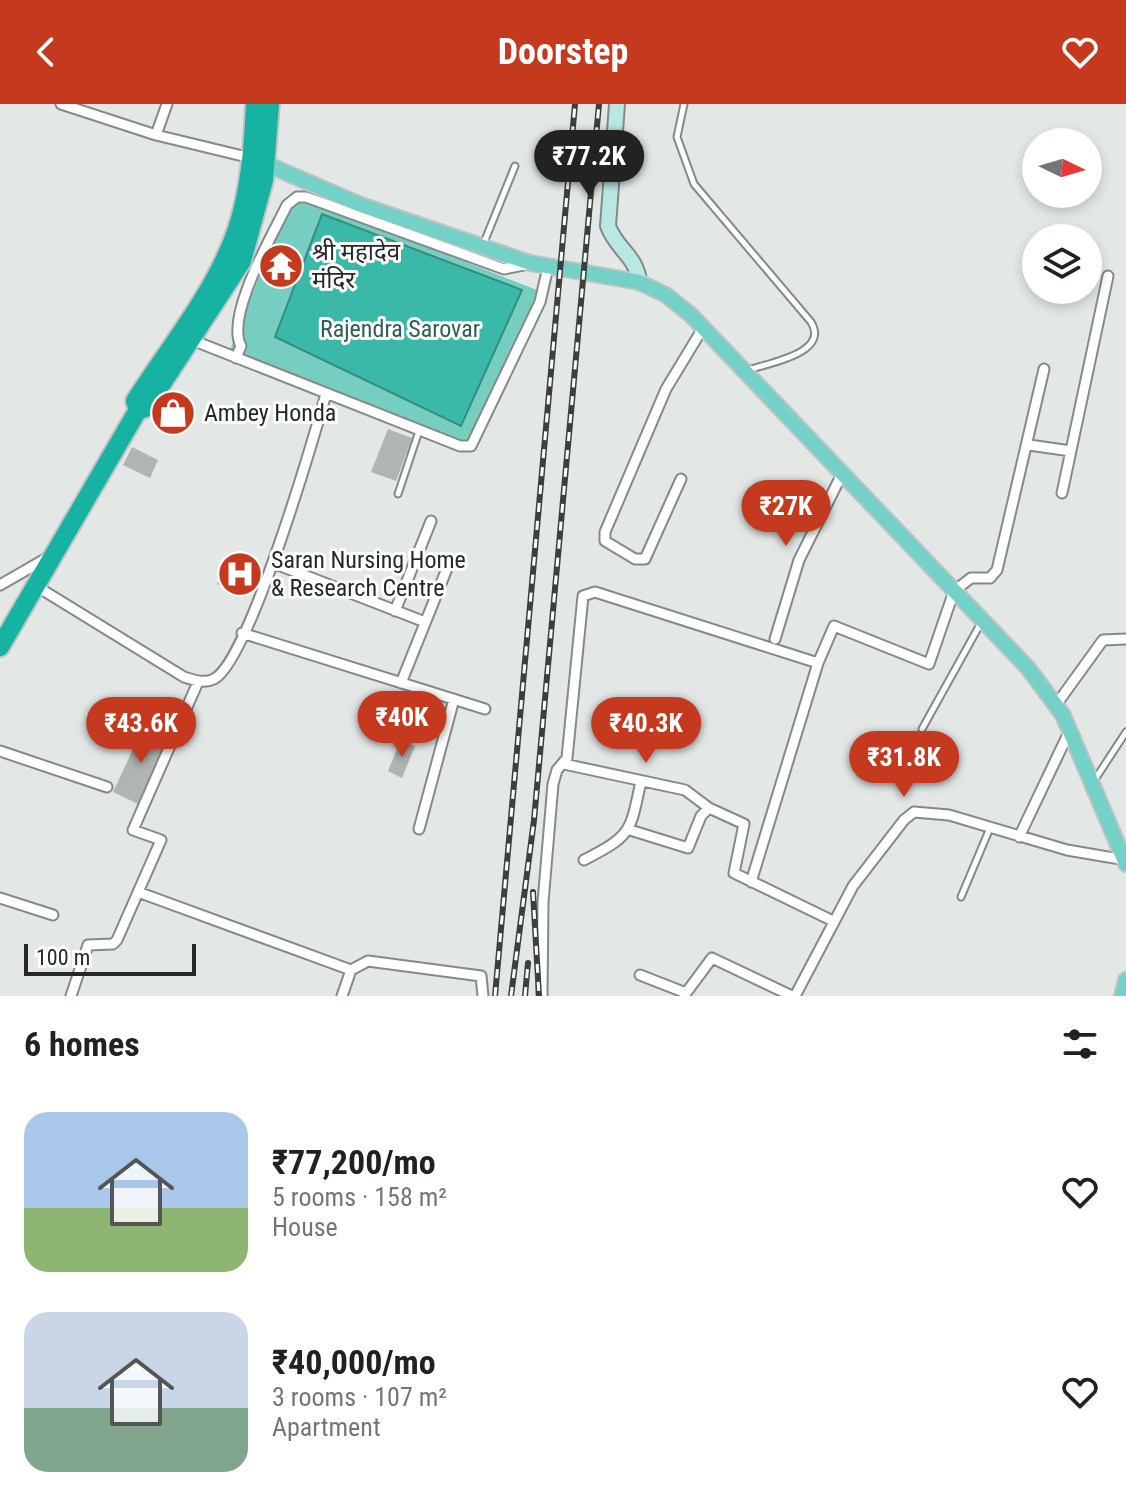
<!DOCTYPE html>
<html lang="en">
<head>
<meta charset="utf-8">
<style>
	:root { --surface:#fff; --page:#f6f6f6; --text:#202124; --muted:#757577; --accent:#c53a1f }
	body { margin:0; font-family:"Roboto Condensed","Noto Sans Devanagari",sans-serif; background:var(--page); color:var(--text); height:100vh; display:flex; flex-direction:column; font-size:30px; white-space:nowrap }
	* { box-sizing:border-box; margin:0 }
	p { font-size:26px; color:var(--muted) }
	.icon { flex:none; width:44px; height:44px; fill:none; stroke:currentColor; stroke-width:2; stroke-linecap:round; stroke-linejoin:round }
	.map { position:relative; height:892px; overflow:hidden }
	.sheet { display:flex; flex-direction:column; background:var(--surface); flex:1 }
	.sheet>* { flex:none }
	.needle { width:52px; rotate:95deg }
	.buttons { position:absolute; left:1022px; top:24px; display:grid; gap:16px }
	.buttons a { display:grid; place-items:center; width:80px; height:80px; border-radius:50%; background:var(--surface); box-shadow:0 4px 12px #0003; font-size:40px }
	.scale { position:absolute; left:24px; bottom:20px; width:172px; box-sizing:border-box; padding-left:8px; border:4px solid #262827; border-top:0; font-size:22px; line-height:28px; white-space:nowrap; color:#262827; -webkit-text-stroke:6px #fff; paint-order:stroke }
	.price { position:absolute; translate:-50% -68px; padding:0 18px; border-radius:28px; background:var(--accent); color:#fff; font-size:26px; line-height:52px; filter:drop-shadow(0 2px 4px #0008) }
	.price::after { content:''; position:absolute; left:50%; top:48px; width:24px; height:18px; margin-left:-12px; background:inherit; clip-path:polygon(0 0,100% 0,50% 100%) }
	.price.current { background:#222; color:#fff }
	ul { padding:0; list-style:none }
	li { display:flex; align-items:center; gap:24px; height:200px; padding:0 24px }
	li span { display:grid; place-items:center; flex:none; width:224px; height:160px; border-radius:24px; color:#555 }
	li>.icon { margin-inline-start:auto }
	span .icon { width:96px; height:96px; fill:#fffc; stroke-width:1 }
	li b { font-size:34px }
	h2 { display:flex; justify-content:space-between; align-items:center; height:96px; padding:0 24px; font-size:34px }
	header { display:flex; justify-content:space-between; align-items:center; height:104px; padding:0 24px; background:var(--accent); color:#fff; font-size:36px; font-weight:700 }
	.map>svg:first-child { display:block }
	.green { fill:#75cec0 }
	.water { fill:#3ab8a8; stroke:#348d81; stroke-width:2 }
	.building { fill:#b0b4b3 }
	.lines { fill:none; stroke-linecap:round; stroke-linejoin:round }
	.lane-casing { stroke:#858989; stroke-width:9 }
	.street-casing { stroke:#858989; stroke-width:13 }
	.secondary-casing { stroke:#858989; stroke-width:18 }
	.primary-casing { stroke:#c2c3c3; stroke-width:18 }
	.highway-casing { stroke:#c2c3c3; stroke-width:22 }
	.lane { stroke:#fff; stroke-width:5 }
	.street { stroke:#fff; stroke-width:9 }
	.secondary { stroke:#b9e8e3; stroke-width:14 }
	.primary { stroke:#73d1c7; stroke-width:14 }
	.highway { stroke:#16b3a2; stroke-width:18 }
	.rail-casing { stroke:#3d3f3e; stroke-width:6 }
	.rail { stroke:#fff; stroke-width:3; stroke-dasharray:9; stroke-linecap:butt }
	.labels { text-anchor:middle; stroke-width:6; stroke-linejoin:round; paint-order:stroke }
	.poi-label { font-size:24px; fill:#262827; stroke:#fff; text-anchor:start }
	.park-label { font-size:24px; fill:#2b5e56; stroke:#fff }
</style>
</head>
<body>
<header><svg class="icon" aria-label="back" viewBox="0 0 24 24"><path d="M15 5l-7 7 7 7"/></svg>Doorstep<svg class="icon" aria-label="heart" viewBox="0 0 24 24"><path d="M12 20l-8-8c-3-5 5-10 8-4 3-6 11-1 8 4z"/></svg></header>
<div class="map">
<svg width="1126" height="892" viewBox="0 0 1126 892">
	<rect width="100%" height="100%" fill="#e3e8e7"/>
	<path class="green" d="M303,94L542,188L469,347L228,251L286,105Z"/>
	<path class="water" d="M322,110L522,186L461,322L275,233Z"/>
	<path class="building" d="M388,325L412,334L396,377L371,368Z
		M132,343L158,356L150,374L123,361Z
		M230,451L259,464L246,493L217,480Z
		M144,622L170,634L138,700L113,688Z
		M401,636L415,642L402,674L388,667Z"/>
	<g class="lines">
		<g class="lane-casing">
			<path id="lane" d="M684,0L677,33L694,80L811,218C830,249 769,259 748,266
				M483,141L515,62
				M398,390L419,327
				M922,625L982,517
				M1094,677L1126,628
				M961,793L990,724"/>
		</g>
		<g class="street-casing">
			<path id="street" d="M61,0L156,31L251,54
				M156,31L167,0
				M192,236L460,342H471L540,198L548,163
				M236,254L241,242C225,212 272,132 287,101L297,93H306L504,165L529,160
				M1029,341L1071,347
				M681,375L645,455H635L605,437V428L666,285L703,224
				M1062,389L1108,172
				M273,459L425,518
				M0,481L47,454
				M36,482L184,573C193,576 204,580 214,575C249,557 313,336 326,290
				M395,507L431,417
				M242,529L485,605
				M775,535L799,456L842,370
				M401,579L446,467
				M1056,601L1103,536L1126,535
				M0,647L107,683
				M564,660L685,686L709,704
				M419,725L454,595
				M630,726L688,744L701,712L709,704L744,720L734,769L833,817
				M1019,733L1070,626
				M584,756C632,731 630,729 641,677
				M751,778L818,559
				M138,788L351,866
				M0,794L53,811
				M640,871L686,889L712,854L792,892
				M71,892L88,841L113,840L117,836L161,736L133,726L198,578
				M342,892L351,866L368,857L481,872L483,892
				M542,892L543,798L553,680L557,666L567,654L583,492L595,488L818,559L834,522L929,560L954,487L971,474H990L997,466L1044,265
				M795,892L853,782L904,716L914,708L949,711L1067,746L1126,756"/>
		</g>
		<g class="secondary-casing">
			<path id="secondary" d="M617,0L608,122C616,145 637,152 639,178"/>
		</g>
		<g class="primary-casing">
			<path id="primary" d="M266,60L361,101L530,159L639,178L666,191L691,211L1028,564L1063,611L1126,760
				M1122,892L1126,876"/>
		</g>
		<g class="highway-casing">
			<path id="highway" d="M138,306L135,297C169,244 215,188 236,128C250,87 253,43 255,0
				M0,543L138,306L146,304L242,157L264,76L270,0"/>
		</g>
		<use href="#lane" class="lane"/>
		<use href="#street" class="street"/>
		<use href="#secondary" class="secondary"/>
		<use href="#primary" class="primary"/>
		<use href="#highway" class="highway"/>
		<g class="rail-casing">
			<path id="rail" d="M533,788L539,892
				M495,892L575,0
				M511,892L534,716L599,0
				M525,892L528,859"/>
		</g>
		<use href="#rail" class="rail"/>
	</g>
	<defs>
		<g id="temple-disc" transform="scale(2.3)"><circle r="9.5" fill="#c53a1f" stroke="#fff"/><path d="M0-6L5-2H3V0L6.5 2.5H4V6H1.5V3h-3V6H-4V2.5H-6.5L-3 0V-2H-5Z" fill="#fff"/></g>
		<g id="shop-disc" transform="scale(2.3)"><circle r="9.5" fill="#c53a1f" stroke="#fff"/><path d="M-5-2.5h2.3a2.7 3.5 0 0 1 5.4 0H5L5.5 6h-11ZM-1.5-2.5h3a1.5 2.3 0 0 0-3 0Z" fill="#fff"/></g>
		<g id="hospital-disc" transform="scale(2.3)"><circle r="9.5" fill="#c53a1f" stroke="#fff"/><path d="M-5-5h3v3.5h4V-5h3V5h-3V1.5h-4V5h-3Z" fill="#fff"/></g>
	</defs>
	<g fill-rule="evenodd">
		<use href="#temple-disc" x="281" y="162"/>
		<use href="#shop-disc" x="173" y="309"/>
		<use href="#hospital-disc" x="240" y="470"/>
	</g>
	<g class="labels">
		<g class="poi-label">
			<text x="312" y="156">श्री महादेव<tspan x="312" dy="28">मंदिर</tspan></text>
			<text x="204" y="317">Ambey Honda</text>
			<text x="271" y="464">Saran Nursing Home<tspan x="271" dy="28">&amp; Research Centre</tspan></text>
		</g>
		<g class="park-label">
			<text x="400" y="233">Rajendra Sarovar</text>
		</g>
	</g>
</svg>
<div class="buttons">
<a><svg class="needle" viewBox="-14 -14 28 28"><path d="M0-13l5 13h-10z" fill="#e53935"/><path d="M0 13l5-13h-10z" fill="#757577"/></svg></a>
<a><svg class="icon" aria-label="layers" viewBox="0 0 24 24"><path d="M12 4l9 5-9 5-9-5zM3 14l9 5 9-5"/></svg></a>
</div>
<div class="scale">100 m</div>
<b class="price current" style="left:589px;top:94px">₹77.2K</b>
<b class="price" style="left:786px;top:444px">₹27K</b>
<b class="price" style="left:402px;top:655px">₹40K</b>
<b class="price" style="left:141px;top:661px">₹43.6K</b>
<b class="price" style="left:646px;top:661px">₹40.3K</b>
<b class="price" style="left:904px;top:695px">₹31.8K</b>
</div>
<section class="sheet">
<h2>6 homes<svg class="icon" aria-label="filters" viewBox="0 0 24 24"><path d="M4 7h16M4 17h16"/><circle cx="9" cy="7" r="2"/><circle cx="15" cy="17" r="2"/></svg></h2>
<ul>
<li><span style="background:linear-gradient(#a9c7e8 60%,#8fb573 0)"><svg class="icon" aria-label="home" viewBox="0 0 24 24"><path d="M3 11l9-7 9 7M6 9v11h12V9"/></svg></span><div><b>₹77,200/mo</b><p>5 rooms · 158 m²</p><p>House</p></div><svg class="icon" aria-label="heart" viewBox="0 0 24 24"><path d="M12 20l-8-8c-3-5 5-10 8-4 3-6 11-1 8 4z"/></svg></li>
<li><span style="background:linear-gradient(#c9d6e8 60%,#7fa58c 0)"><svg class="icon" aria-label="home" viewBox="0 0 24 24"><path d="M3 11l9-7 9 7M6 9v11h12V9"/></svg></span><div><b>₹40,000/mo</b><p>3 rooms · 107 m²</p><p>Apartment</p></div><svg class="icon" aria-label="heart" viewBox="0 0 24 24"><path d="M12 20l-8-8c-3-5 5-10 8-4 3-6 11-1 8 4z"/></svg></li>
</ul>
</section>
</body>
</html>
